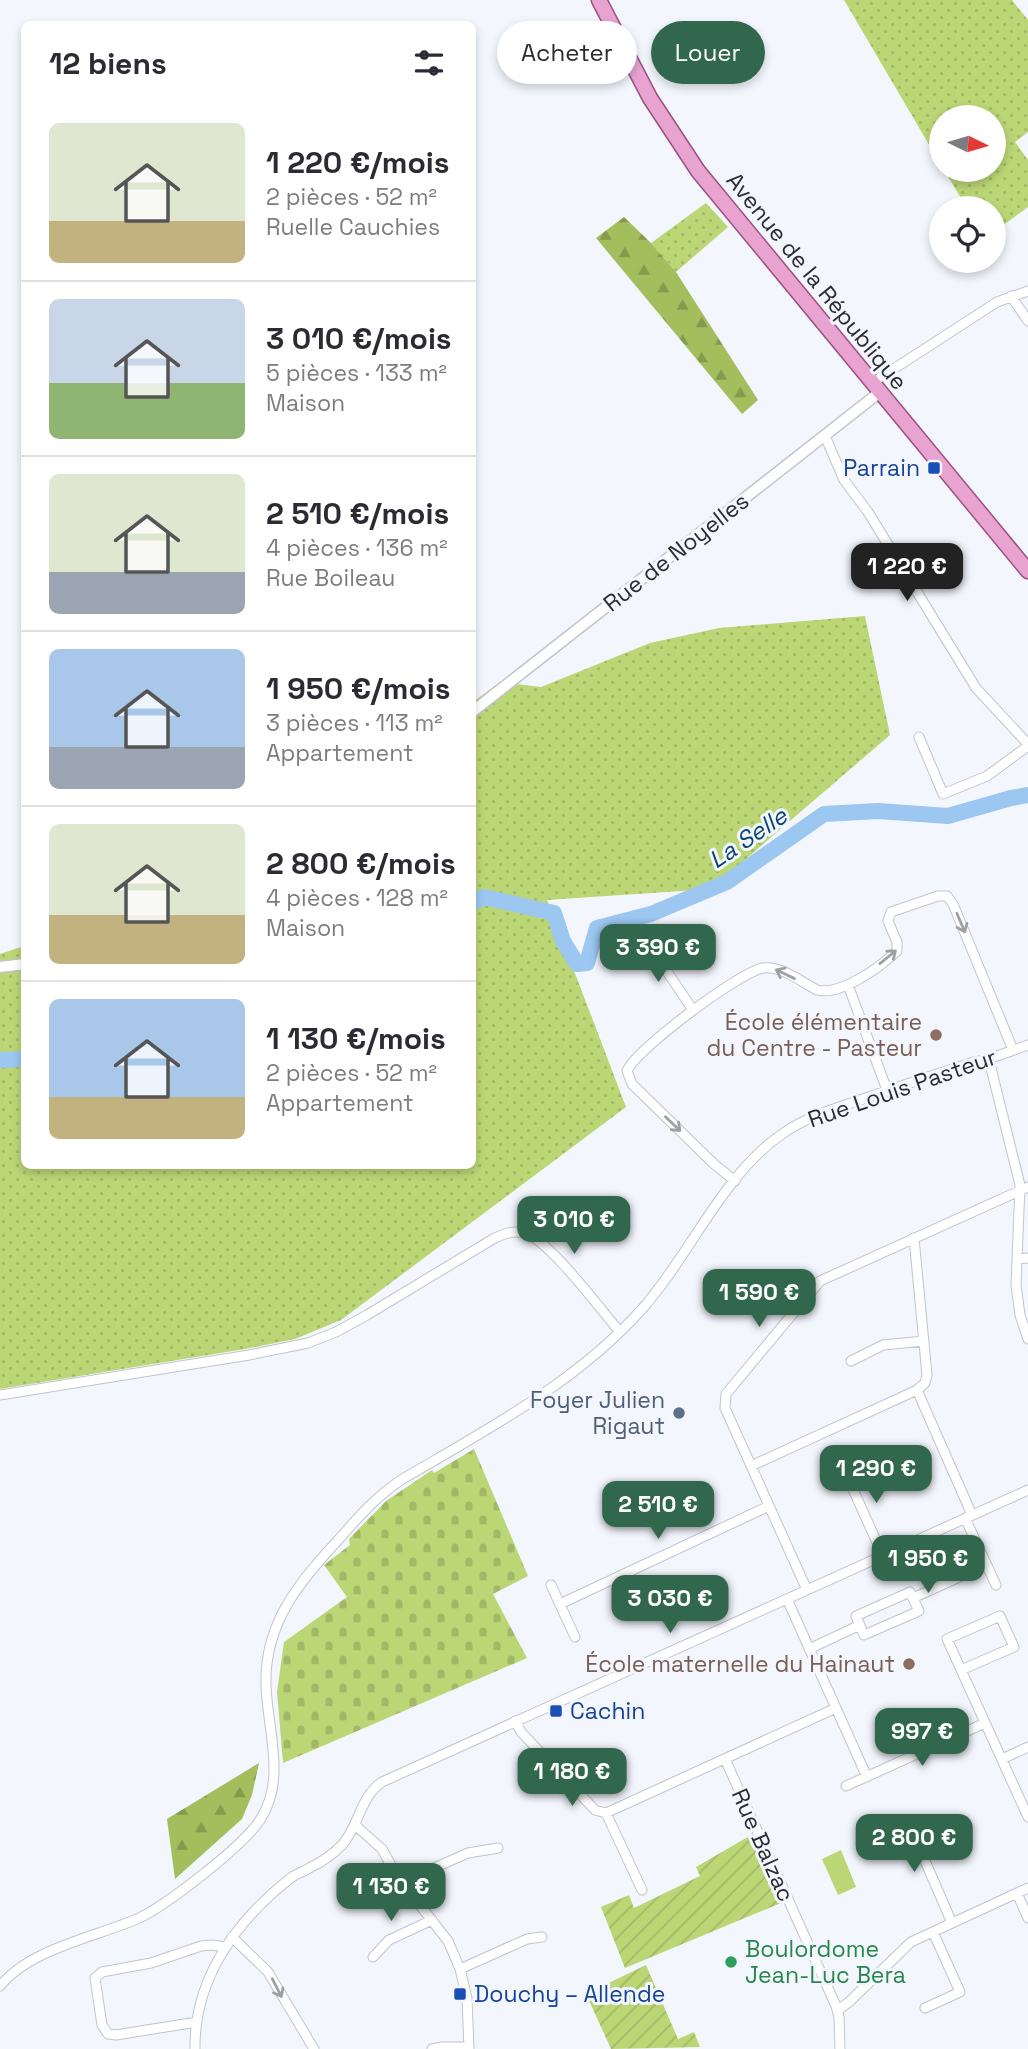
<!DOCTYPE html>
<html lang="fr">
<head>
<meta charset="utf-8">
<style>
	:root { --surface:#fff; --page:#f7f7f7; --text:#2b2b33; --muted:#7c7c81; --line:#e1e1e2; --accent:#31674c }
	body { margin:0; font-family:"Space Grotesk",sans-serif; background:var(--page); color:var(--text); height:100vh; display:flex; flex-direction:column; font-size:26px; white-space:nowrap }
	* { box-sizing:border-box; margin:0 }
	p { font-size:23px; color:var(--muted) }
	.icon { flex:none; width:38px; height:38px; fill:none; stroke:currentColor; stroke-width:2; stroke-linecap:round; stroke-linejoin:round }
	.map { position:relative; flex:1; overflow:hidden }
	.side { position:absolute; left:21px; top:21px; width:455px; height:1148px; display:flex; flex-direction:column; background:var(--surface); border-radius:10px; box-shadow:0 4px 10px #0003 }
	.side>* { flex:none }
	.banner { position:absolute; left:497px; top:21px; width:425px; height:63px; display:flex; gap:14px }
	.needle { width:46px; rotate:95deg }
	.fabs { position:absolute; left:929px; top:105px; display:grid; gap:14px }
	.fabs a { display:grid; place-items:center; width:77px; height:77px; border-radius:50%; background:var(--surface); box-shadow:0 4px 10px #0003; font-size:35px }
	.price { position:absolute; translate:-50% -60px; padding:0 16px; border-radius:14px; background:var(--accent); color:#fff; font-size:23px; line-height:46px; filter:drop-shadow(0 2px 4px #0008) }
	.price::after { content:''; position:absolute; left:50%; top:42px; width:21px; height:16px; margin-left:-10px; background:inherit; clip-path:polygon(0 0,100% 0,50% 100%) }
	.price.selected { background:#222; color:#fff }
	ul { padding:0; list-style:none }
	li { display:flex; align-items:center; gap:21px; height:175px; padding:0 28px }
	li+li { border-top:2px solid var(--line) }
	li span { display:grid; place-items:center; flex:none; width:196px; height:140px; border-radius:10px; color:#555 }
	li>.icon { margin-inline-start:auto }
	span .icon { width:84px; height:84px; fill:#fffc; stroke-width:1 }
	li b { font-size:30px }
	h2 { display:flex; justify-content:space-between; align-items:center; height:84px; padding:0 28px; font-size:30px }
	.pill { padding:0 24px; border-radius:32px; background:var(--surface); box-shadow:0 4px 10px #0003; font-size:24px; line-height:63px }
	.pill.selected { background:var(--accent); color:#fff }
	.map>svg:first-child { display:block }
	.grass { fill:url(#grass-dots) }
	.forest { fill:url(#forest-firs) }
	.cemetery { fill:url(#cemetery-stones) }
	.garden { fill:url(#garden-furrows) }
	.pitch { fill:#bbd675 }
	.lines { fill:none; stroke-linecap:round; stroke-linejoin:round }
	.river { stroke:#9bc7f1; stroke-width:16 }
	.minor-casing { stroke:#c1c4cd; stroke-width:11 }
	.tertiary-casing { stroke:#c1c4cd; stroke-width:13 }
	.primary-casing { stroke:#9c5183; stroke-width:17 }
	.minor { stroke:#fff; stroke-width:9 }
	.tertiary { stroke:#fff; stroke-width:10 }
	.primary { stroke:#e8a3d0; stroke-width:14 }
	.oneway { stroke:#9fa0a1 }
	.transit-dot { fill:#1a4fb4; stroke:#f3f6fd; stroke-width:2.5 }
	.education-dot { fill:#8d6e63; stroke:#f3f6fd; stroke-width:2.5 }
	.service-dot { fill:#5c6f8a; stroke:#f3f6fd; stroke-width:2.5 }
	.leisure-dot { fill:#2e9e5b; stroke:#f3f6fd; stroke-width:2.5 }
	.labels { text-anchor:middle; stroke-width:6; stroke-linejoin:round; paint-order:stroke }
	.street-label { font-size:23px; fill:#2a2c2f; stroke:#f3f6fd }
	.transit-label { font-size:23px; fill:#164399; stroke:#f3f6fd; text-anchor:start }
	.education-label { font-size:23px; fill:#785e54; stroke:#f3f6fd; text-anchor:end }
	.service-label { font-size:23px; fill:#4e5e75; stroke:#f3f6fd; text-anchor:end }
	.leisure-label { font-size:23px; fill:#27864d; stroke:#f3f6fd; text-anchor:start }
	.water-label { font-size:24px; font-style:italic; fill:#0a4672; stroke:#f3f6fd }
</style>
</head>
<body>
<div class="map">
<svg width="1028" height="2049" viewBox="0 0 1028 2049">
	<defs>
		<pattern id="grass-dots" width="8" height="8" patternUnits="userSpaceOnUse" patternTransform="scale(1.75)"><rect width="8" height="8" fill="#bbd675"/><path d="M2 2h.1M6 6h.1" fill="none" stroke="#a1b866" stroke-width="1.8" stroke-linecap="round"/></pattern>
		<pattern id="forest-firs" width="22" height="20" patternUnits="userSpaceOnUse" patternTransform="scale(1.75)"><rect width="22" height="20" fill="#a4bd5d"/><path d="M5 1l3.5 6h-7zM16 11l3.5 6h-7z" fill="#869a4d"/></pattern>
		<pattern id="cemetery-stones" width="16" height="16" patternUnits="userSpaceOnUse" patternTransform="scale(1.75)"><rect width="16" height="16" fill="#bbd675"/><path d="M2 7V4a2 2 0 0 1 4 0v3zM10 15v-3a2 2 0 0 1 4 0v3z" fill="#a1b866"/></pattern>
		<pattern id="garden-furrows" width="10" height="10" patternUnits="userSpaceOnUse" patternTransform="scale(1.75)"><rect width="10" height="10" fill="#bbd675"/><path d="M-1 1l2-2M0 10L10 0M9 11l2-2" fill="none" stroke="#a1b866"/></pattern>
	</defs>
	<rect width="100%" height="100%" fill="#f3f6fd"/>
	<path class="grass" d="M844,0H1012L1028,20V132L1015,142L1028,160V207L994,232V208H967L944,170H994V117H942L941,165Z
		M706,203L728,227L676,272L651,243Z
		M865,616L890,735L711,889L547,900L626,1107L341,1320L295,1339L245,1349L0,1389V954L24,946V1166H472L473,702L500,682L541,687L650,643L719,628Z"/>
	<path class="forest" d="M624,217L651,243L676,272L758,400L742,414L596,238Z
		M259,1763L252,1795L242,1819L175,1879L167,1819Z"/>
	<path class="cemetery" d="M474,1449L528,1576L493,1594L527,1658L283,1763L277,1692L284,1642L347,1597L324,1565L350,1545L349,1539L386,1501L432,1470L434,1473Z"/>
	<path class="garden" d="M753,1834L781,1903L625,1968L601,1907L629,1895L634,1908L700,1876L696,1867Z
		M646,1965L678,2039L694,2032L700,2047L611,2049L586,1994Z"/>
	<path class="pitch" d="M841,1850L856,1887L838,1895L822,1859Z"/>
	<g class="lines">
		<path class="river" d="M472,903L484,897L554,913L563,941L577,964L587,963L597,928L651,914L727,882L824,814L878,811L948,816L1011,798L1028,795
			M0,1060L24,1059"/>
		<g class="minor-casing">
			<path id="minor" d="M1011,296L1028,321
				M872,383L997,302L1028,291
				M825,436L844,480L868,512L976,688L1028,744
				M919,737L943,794L987,776L1028,746
				M647,942L693,1010
				M848,985L887,1090
				M989,1060L1020,1185L1016,1285L1020,1315L1028,1339
				M735,1181L714,1164L632,1084L627,1071C636,1049 740,972 763,968C781,965 803,983 817,990C841,996 880,967 897,951V942L888,921L891,912L938,896H947L953,904L1013,1050
				M1017,1259L1028,1258
				M851,1361L883,1345L924,1341
				M917,1390L972,1515
				M0,1395L249,1355L308,1343L336,1332L367,1315L493,1239C503,1234 513,1230 525,1233C550,1241 600,1309 620,1332
				M751,1466L917,1390L925,1383L927,1375L914,1238
				M850,1483L878,1470L871,1454L843,1467L883,1556
				M965,1518L996,1585
				M551,1585L575,1637
				M807,1590L725,1408L726,1394L820,1281L1028,1187
				M910,1592L919,1611L864,1635L856,1616Z
				M913,1598L986,1565
				M787,1599L867,1777
				M560,1604L769,1506
				M809,1649L860,1625
				M961,1670L1014,1647L1000,1616L947,1639L1028,1817
				M515,1721L521,1732L595,1810L606,1813L642,1890
				M725,1759L836,2006L839,2017L840,2049
				M1002,1759L1028,1747
				M846,1786L985,1723
				M606,1813L836,1708
				M355,1825L382,1849L397,1876L448,1941L460,1969L467,1998L469,2049
				M941,1845L922,1854L952,1923
				M402,1882L468,1853L498,1848
				M1017,1893L1028,1918
				M232,1937L268,1972L314,2049
				M373,1957L389,1940L432,1920
				M460,1969L527,1939L542,1937
				M0,1986C30,1949 95,1937 137,1919C166,1906 243,1846 260,1820C287,1779 267,1729 266,1685C264,1623 300,1581 340,1538C359,1516 377,1496 401,1480C486,1430 576,1383 642,1309C691,1254 723,1173 785,1132C809,1116 836,1108 863,1099C900,1086 937,1074 974,1062C992,1059 1010,1051 1028,1045
				M925,2008L960,1992L933,1932
				M838,2010L849,2002L911,1942L1028,1888
				M197,2022L116,2035L108,2034L102,2025L95,1978L102,1972L151,1963L201,1946L212,1945L225,1947
				M195,2049C194,1977 238,1919 292,1877C298,1873 305,1871 311,1867C322,1862 333,1854 342,1845C359,1826 360,1797 382,1782L1028,1490
				M432,2049L442,2047H469"/>
		</g>
		<g class="tertiary-casing">
			<path id="tertiary" d="M472,712L880,392
				M0,967L24,964"/>
		</g>
		<g class="primary-casing">
			<path id="primary" d="M599,0L650,98L698,171L1028,571"/>
		</g>
		<use href="#minor" class="minor"/>
		<use href="#tertiary" class="tertiary"/>
		<use href="#primary" class="primary"/>
	</g>
	<defs><path id="oneway-shaft" d="M-6 0H5M1.5-3L5.5 0L1.5 3" fill="none" stroke-width="1.6" stroke-linecap="round" stroke-linejoin="round" transform="scale(1.75)"/></defs>
	<g class="oneway">
		<use href="#oneway-shaft" transform="translate(961 923) rotate(67)"/>
		<use href="#oneway-shaft" transform="translate(888 957) rotate(-39)"/>
		<use href="#oneway-shaft" transform="translate(785 974) rotate(-154)"/>
		<use href="#oneway-shaft" transform="translate(673 1124) rotate(44)"/>
		<use href="#oneway-shaft" transform="translate(277 1988) rotate(63)"/>
	</g>
	<g class="transit-dot">
		<rect x="927" y="461" width="14" height="14" rx="3.5"/>
		<rect x="549" y="1704" width="14" height="14" rx="3.5"/>
		<rect x="453" y="1987" width="14" height="14" rx="3.5"/>
	</g>
	<g class="education-dot">
		<circle cx="936" cy="1035" r="7"/>
		<circle cx="909" cy="1664" r="7"/>
	</g>
	<circle class="service-dot" cx="679" cy="1413" r="7"/>
	<circle class="leisure-dot" cx="731" cy="1962" r="7"/>
	<g class="labels">
		<g class="street-label">
			<text transform="translate(817 281) rotate(51)" y="8">Avenue de la République</text>
			<text transform="translate(676 552) rotate(-38)" y="8">Rue de Noyelles</text>
			<text transform="translate(902 1088) rotate(-19)" y="8">Rue Louis Pasteur</text>
			<text transform="translate(763 1845) rotate(66)" y="8">Rue Balzac</text>
		</g>
		<g class="transit-label">
			<text x="920" y="476" text-anchor="end">Parrain</text>
			<text x="570" y="1719">Cachin</text>
			<text x="474" y="2002">Douchy – Allende</text>
		</g>
		<g class="education-label">
			<text x="922" y="1030">École élémentaire<tspan x="922" dy="26">du Centre - Pasteur</tspan></text>
			<text x="895" y="1672">École maternelle du Hainaut</text>
		</g>
		<g class="service-label">
			<text x="665" y="1408">Foyer Julien<tspan x="665" dy="26">Rigaut</tspan></text>
		</g>
		<g class="leisure-label">
			<text x="745" y="1957">Boulordome<tspan x="745" dy="26">Jean-Luc Bera</tspan></text>
		</g>
		<g class="water-label">
			<text transform="translate(748 838) rotate(-34)" y="8">La Selle</text>
		</g>
	</g>
</svg>
<div class="fabs">
<a><svg class="needle" viewBox="-14 -14 28 28"><path d="M0-13l5 13h-10z" fill="#e53935"/><path d="M0 13l5-13h-10z" fill="#7c7c81"/></svg></a>
<a><svg class="icon" aria-label="locate" viewBox="0 0 24 24"><circle cx="12" cy="12" r="6"/><path d="M12 2v4M12 18v4M2 12h4M18 12h4"/></svg></a>
</div>
<b class="price selected" style="left:907px;top:603px">1 220 €</b>
<b class="price" style="left:658px;top:984px">3 390 €</b>
<b class="price" style="left:574px;top:1256px">3 010 €</b>
<b class="price" style="left:759px;top:1329px">1 590 €</b>
<b class="price" style="left:876px;top:1505px">1 290 €</b>
<b class="price" style="left:658px;top:1541px">2 510 €</b>
<b class="price" style="left:928px;top:1595px">1 950 €</b>
<b class="price" style="left:670px;top:1635px">3 030 €</b>
<b class="price" style="left:922px;top:1768px">997 €</b>
<b class="price" style="left:572px;top:1808px">1 180 €</b>
<b class="price" style="left:914px;top:1874px">2 800 €</b>
<b class="price" style="left:391px;top:1923px">1 130 €</b>
<div class="banner">
<a class="pill">Acheter</a>
<a class="pill selected">Louer</a>
</div>
<section class="side">
<h2>12 biens<svg class="icon" aria-label="filters" viewBox="0 0 24 24"><path d="M4 7h16M4 17h16"/><circle cx="9" cy="7" r="2"/><circle cx="15" cy="17" r="2"/></svg></h2>
<ul>
<li><span style="background:linear-gradient(#dfe7d0 70%,#c2b280 0)"><svg class="icon" aria-label="home" viewBox="0 0 24 24"><path d="M3 11l9-7 9 7M6 9v11h12V9"/></svg></span><div><b>1 220 €/mois</b><p>2 pièces · 52 m²</p><p>Ruelle Cauchies</p></div></li>
<li><span style="background:linear-gradient(#c9d6e8 60%,#8fb573 0)"><svg class="icon" aria-label="home" viewBox="0 0 24 24"><path d="M3 11l9-7 9 7M6 9v11h12V9"/></svg></span><div><b>3 010 €/mois</b><p>5 pièces · 133 m²</p><p>Maison</p></div></li>
<li><span style="background:linear-gradient(#dfe7d0 70%,#9aa5b1 0)"><svg class="icon" aria-label="home" viewBox="0 0 24 24"><path d="M3 11l9-7 9 7M6 9v11h12V9"/></svg></span><div><b>2 510 €/mois</b><p>4 pièces · 136 m²</p><p>Rue Boileau</p></div></li>
<li><span style="background:linear-gradient(#a9c7e8 70%,#9aa5b1 0)"><svg class="icon" aria-label="home" viewBox="0 0 24 24"><path d="M3 11l9-7 9 7M6 9v11h12V9"/></svg></span><div><b>1 950 €/mois</b><p>3 pièces · 113 m²</p><p>Appartement</p></div></li>
<li><span style="background:linear-gradient(#dfe7d0 65%,#c2b280 0)"><svg class="icon" aria-label="home" viewBox="0 0 24 24"><path d="M3 11l9-7 9 7M6 9v11h12V9"/></svg></span><div><b>2 800 €/mois</b><p>4 pièces · 128 m²</p><p>Maison</p></div></li>
<li><span style="background:linear-gradient(#a9c7e8 70%,#c2b280 0)"><svg class="icon" aria-label="home" viewBox="0 0 24 24"><path d="M3 11l9-7 9 7M6 9v11h12V9"/></svg></span><div><b>1 130 €/mois</b><p>2 pièces · 52 m²</p><p>Appartement</p></div></li>
</ul>
</section>
</div>
</body>
</html>
